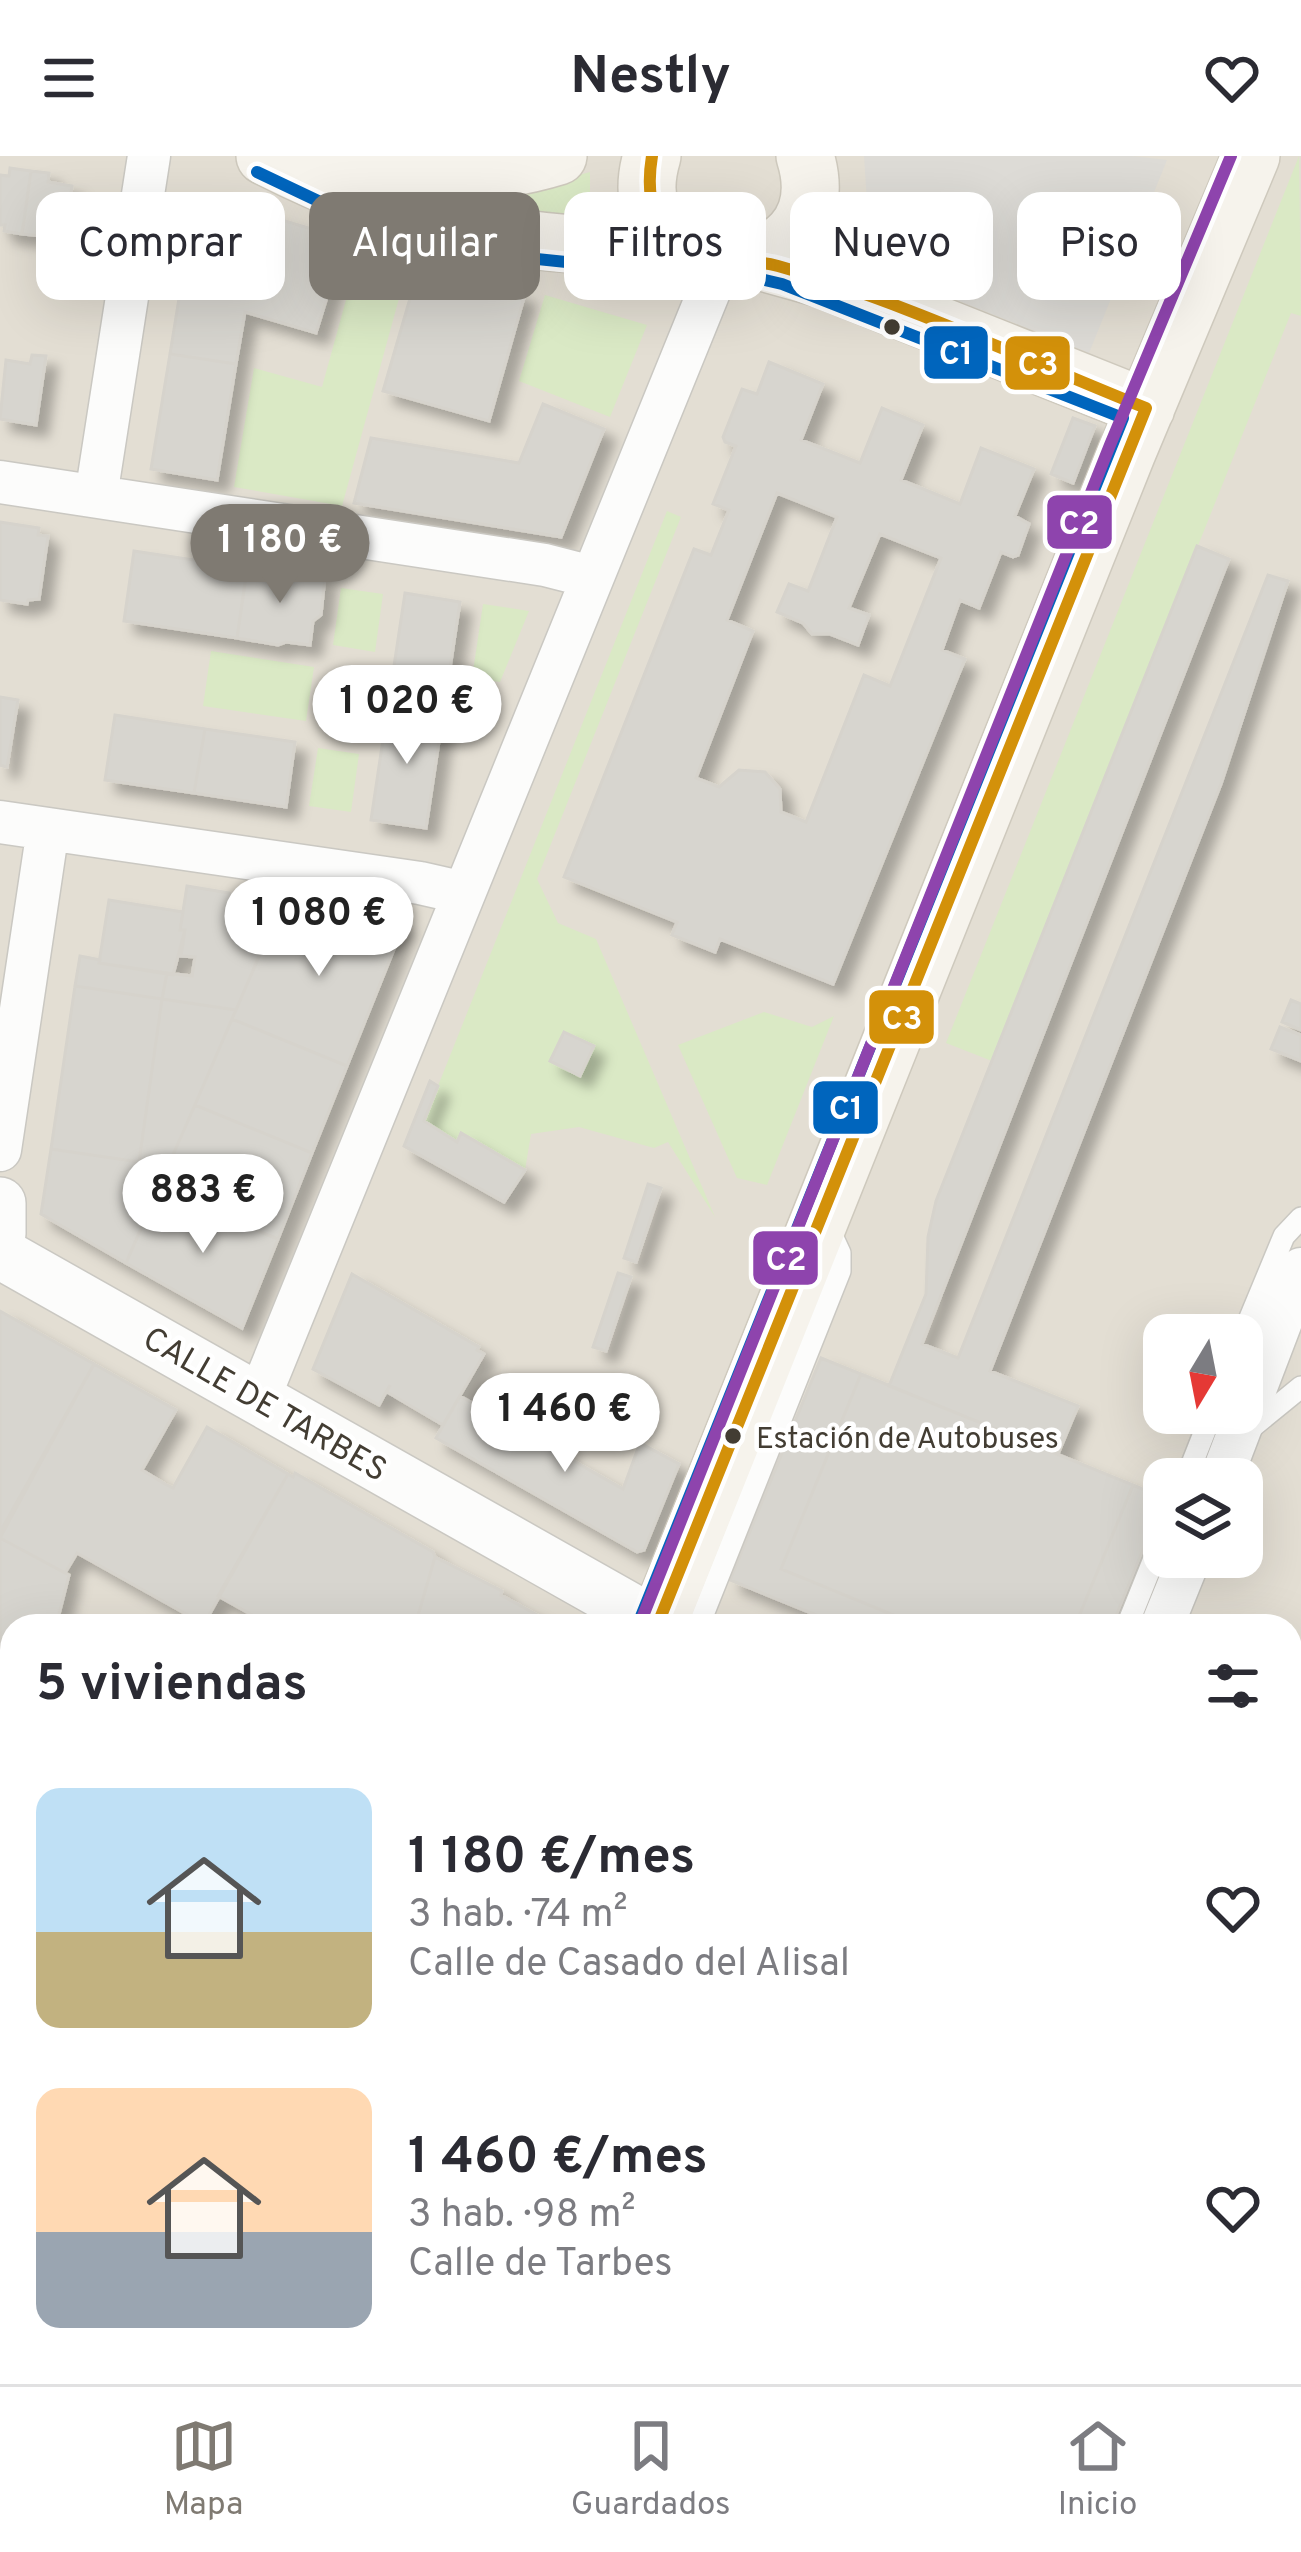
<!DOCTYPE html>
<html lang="es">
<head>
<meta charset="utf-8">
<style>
	:root { --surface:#fff; --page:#f7f7f7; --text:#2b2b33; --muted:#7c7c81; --line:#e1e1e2; --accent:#7f7a72 }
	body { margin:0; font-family:Overpass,sans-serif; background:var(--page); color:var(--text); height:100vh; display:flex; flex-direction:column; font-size:45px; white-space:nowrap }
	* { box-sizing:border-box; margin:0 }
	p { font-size:39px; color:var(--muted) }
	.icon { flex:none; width:66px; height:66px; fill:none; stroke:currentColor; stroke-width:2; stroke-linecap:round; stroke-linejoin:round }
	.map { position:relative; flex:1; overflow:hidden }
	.side { position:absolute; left:0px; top:1458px; width:1302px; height:771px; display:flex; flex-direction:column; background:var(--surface); border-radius:36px 36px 0 0; box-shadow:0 12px 48px #0002 }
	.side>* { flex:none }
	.banner { position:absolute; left:36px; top:36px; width:1230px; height:108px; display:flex; gap:24px }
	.needle { width:78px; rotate:190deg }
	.fabs { position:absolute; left:1143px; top:1158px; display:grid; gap:24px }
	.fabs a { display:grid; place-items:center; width:120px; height:120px; border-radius:24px; background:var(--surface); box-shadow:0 12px 48px #0002; font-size:60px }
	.price { position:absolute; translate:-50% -102px; padding:0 27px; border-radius:42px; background:#fff; color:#222; font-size:39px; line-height:78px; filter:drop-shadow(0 3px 6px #0008) }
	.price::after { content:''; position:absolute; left:50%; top:72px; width:36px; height:27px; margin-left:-18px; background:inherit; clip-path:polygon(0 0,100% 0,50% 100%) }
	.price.active { background:var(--accent); color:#fff }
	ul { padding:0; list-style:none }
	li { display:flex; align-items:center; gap:36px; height:300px; padding:0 36px }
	li span { display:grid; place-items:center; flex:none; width:336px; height:240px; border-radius:24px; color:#555 }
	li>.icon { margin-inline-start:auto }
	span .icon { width:144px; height:144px; fill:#fffc; stroke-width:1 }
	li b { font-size:51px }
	h2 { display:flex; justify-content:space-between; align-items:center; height:144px; padding:0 36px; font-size:51px }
	.pill { padding:0 42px; border-radius:24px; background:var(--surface); box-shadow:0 12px 48px #0002; font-size:42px; line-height:108px }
	.pill.active { background:var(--accent); color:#fff }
	header { display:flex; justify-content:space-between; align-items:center; height:156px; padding:0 36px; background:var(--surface); font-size:54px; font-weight:700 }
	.tab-bar { display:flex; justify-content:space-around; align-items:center; height:168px; border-top:3px solid var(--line); background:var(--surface); font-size:33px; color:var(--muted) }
	.tab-bar a { display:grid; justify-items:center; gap:6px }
	.tab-bar .active { color:var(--accent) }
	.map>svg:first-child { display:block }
	.residential { fill:#e3ded3; fill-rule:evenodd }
	.green { fill:#dae9c5 }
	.parking { fill:#dddbd6 }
	.building { fill:#d7d5cf; stroke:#d6d3cc; stroke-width:3; fill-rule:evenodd; filter:url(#shadow) }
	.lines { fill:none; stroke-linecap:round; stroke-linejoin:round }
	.service-casing { stroke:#cac8c2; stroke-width:24 }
	.pedestrian-casing { stroke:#cac8c2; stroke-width:33 }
	.minor-casing { stroke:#cac8c2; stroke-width:45 }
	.tertiary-casing { stroke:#cac8c2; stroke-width:54 }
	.secondary-casing { stroke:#cec9bd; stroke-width:60 }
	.service { stroke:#fcfcfb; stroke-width:21 }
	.pedestrian { stroke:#fcfcfb; stroke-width:30 }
	.minor { stroke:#fcfcfb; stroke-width:42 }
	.tertiary { stroke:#fcfcfb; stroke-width:51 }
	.secondary { stroke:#f6f3ec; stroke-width:57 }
	.bus-1-casing { stroke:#fff; stroke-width:21 }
	.bus-2-casing { stroke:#fff; stroke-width:21 }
	.bus-3-casing { stroke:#fff; stroke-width:21 }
	.bus-1 { stroke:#d3910a; stroke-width:12 }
	.bus-2 { stroke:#0065bd; stroke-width:12 }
	.bus-3 { stroke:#8e44ad; stroke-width:12 }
	.bus-dot { fill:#433d33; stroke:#fff; stroke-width:4.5 }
	.labels { text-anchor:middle; stroke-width:9; stroke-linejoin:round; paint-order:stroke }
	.bus-label { font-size:30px; fill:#433d33; stroke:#fff; text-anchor:start }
	.street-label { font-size:33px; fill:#433d33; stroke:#fff }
	.line-badge { stroke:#fff; stroke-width:4.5 }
	.badge-label { font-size:33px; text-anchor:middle; font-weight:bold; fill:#fff }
</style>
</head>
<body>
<header><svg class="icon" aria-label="menu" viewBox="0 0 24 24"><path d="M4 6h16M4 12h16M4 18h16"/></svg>Nestly<svg class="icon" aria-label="heart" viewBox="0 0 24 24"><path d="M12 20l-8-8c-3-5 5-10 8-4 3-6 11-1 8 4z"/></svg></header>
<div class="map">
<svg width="1301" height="2228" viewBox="0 0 1301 2228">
	<defs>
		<filter id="shadow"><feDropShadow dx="11" dy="11" stdDeviation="6" flood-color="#0004"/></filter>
	</defs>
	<rect width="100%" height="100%" fill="#eeece6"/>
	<path class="residential" d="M0,0H1301V2228H0ZM1164,1179H1242V1257H1164ZM1164,1323H1242V1401H1164ZM12,1470H1290V2217H12Z"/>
	<path class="green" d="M1299,0L1301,160L1291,157L992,905L946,887Z
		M590,16V69L437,42L550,27Z
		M360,93L409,106L342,350L234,331L254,212L322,231Z
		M545,139L647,169L610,261L519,225Z
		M667,355L681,361L537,723L558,767L596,783L715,1061L668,986L654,992L579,971L531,978L525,1014L462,978L457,986L424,965Z
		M341,432L383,438L375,496L333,489Z
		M483,448L529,455L500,526L472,522Z
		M211,495L314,511L306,565L203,550Z
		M318,592L359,598L351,656L309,650Z
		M764,856L812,871L834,860L767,1029L737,1022L678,889Z"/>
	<path class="parking" d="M864,0H1132L1167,4L1089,197L847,100L860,73L867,46Z"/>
	<path class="building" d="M10,12L31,15L22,78L4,75L5,69H0V19L9,20Z
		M31,15L49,17L48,26L72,30L66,77L43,74L42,80L22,78Z
		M196,38L345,83L316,177L245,156L236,208L170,198Z
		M420,108L525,138L489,265L383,235Z
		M170,198L236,208L217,324L151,313Z
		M32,199L46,200L36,269L0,263L6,204L30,208Z
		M769,206L823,228L801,284L860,307L882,252L923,269L901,324L960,348L981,292L1034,313L1015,360L1029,368L1018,399L1013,401L1001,396L979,452L960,444L942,494L965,503L833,828L720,783L715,796L672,779L677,766L564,721L694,393L711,399L729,354L713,348L736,290L725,286L723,281L742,233L757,238ZM777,337L837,361L808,435L789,428L777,456L803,467L812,478H830L858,489L869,459L849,452L880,378L941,402L890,530L864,519L806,666L781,656L780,633L765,616L739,614L719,631L696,622L753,475L727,464Z
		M543,248L604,273L561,381L354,347L371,282L519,307Z
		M1073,262L1095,270L1073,327L1051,318Z
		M0,366L39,372L38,379L48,380L39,443L28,444L27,448L0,444Z
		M1197,390L1229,403L922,1188L958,1202L1268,419L1288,425L1221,628L990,1215L1078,1250L1058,1298L889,1230L926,1138L928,1081L936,1045Z
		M134,395L247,412L237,482L124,465Z
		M248,408L325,421L321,459L313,465L310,489L286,486L278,489L237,482Z
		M405,437L460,446L443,559L388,550Z
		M0,541L18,544L7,611L0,609Z
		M388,550L443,559L426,672L371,664Z
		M115,559L205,573L194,637L105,624Z
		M205,573L295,586L286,651L194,637Z
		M187,730L229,737L234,741L240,738L283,744L236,854L162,843L167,817L192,820L195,801L181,800L185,774H180Z
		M109,744L183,756L180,774H185L173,819L99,807Z
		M282,748L405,766L347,910L232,863Z
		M80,800L100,804L99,807L167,817L162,843L75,830Z
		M75,830L162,843L139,1006L51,993Z
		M162,843L236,854L164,1020L139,1006Z
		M1291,844L1301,848V874L1282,866Z
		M232,863L347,910L312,997L195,949Z
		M1280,871L1301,879V905L1271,893Z
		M564,876L594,890L580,920L550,905Z
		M430,925L438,930L424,965L457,986L461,977L525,1014L504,1046L404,990Z
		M195,949L312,997L278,1083L157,1035Z
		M51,993L139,1006L164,1020L126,1107L41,1058Z
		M648,1028L661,1032L636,1106L624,1102Z
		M157,1035L278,1083L242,1172L126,1107Z
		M618,1117L631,1121L606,1195L593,1191Z
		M352,1118L479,1191L477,1194L484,1198L443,1269L387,1236L390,1229L379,1249L313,1213Z
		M0,1155L94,1208L0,1376Z
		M821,1202L861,1218L781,1413L920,1470H843L730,1424Z
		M94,1208L176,1254L142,1314L165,1328L173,1332L207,1271L288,1318L204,1468L77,1397L65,1417L0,1382Z
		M861,1218L1133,1329L1075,1470H920L781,1413Z
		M460,1240L623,1333L640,1287L679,1308L644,1394L637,1396L436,1282Z
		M295,1317L433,1396L435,1401L415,1470H272L218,1440L288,1318L293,1321Z
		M1133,1329L1164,1342L1112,1470H1075Z
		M0,1382L69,1419L56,1470H12V1507L0,1500Z
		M435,1401L502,1435L501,1439L557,1470H415Z
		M0,1500L12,1507V1627L0,1621Z
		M12,1858V1949L0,1944V1920L10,1879L5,1872Z
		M0,1944L12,1949V2033L0,2027Z
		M0,2027L12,2033V2112L0,2107Z
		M0,2107L12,2112V2200L0,2196Z
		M1290,2209L1298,2228H1175L1170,2227L1166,2217H1290Z
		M82,2217H240L258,2228H102V2224Z
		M240,2217H314L310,2228H258Z
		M403,2217H495L491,2228H393Z
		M495,2217H554L551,2228H491Z
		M554,2217H669L660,2228H564Z
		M669,2217H698L711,2228H660Z
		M905,2217H978L983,2222L985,2217H997L1010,2222L1008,2228H901Z"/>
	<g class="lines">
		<g class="service-casing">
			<path id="service" d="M1242,1181L1284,1080L1301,1062
				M1247,1275L1301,1231
				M1186,1323L1212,1257
				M704,1470L702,1461L840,1115V1097L827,1069
				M1127,1470L1164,1378"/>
		</g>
		<g class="pedestrian-casing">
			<path id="pedestrian" d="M0,2226L6,2228"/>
		</g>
		<g class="minor-casing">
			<path id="minor" d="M0,326L545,409L592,421
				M96,340L149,0
				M0,666L420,727L464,737
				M0,994L48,673
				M259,1242L721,106
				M1221,1323L1301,1113
				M1162,1470L1190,1401
				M0,1803L12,1732
				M354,2228L359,2217
				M853,2228L858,2217"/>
		</g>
		<g class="tertiary-casing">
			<path id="tertiary" d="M0,1047V1078
				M0,1097L657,1468
				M0,1694L12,1701"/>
		</g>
		<g class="secondary-casing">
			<path id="secondary" d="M265,0C407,73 523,93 682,91
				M652,0C610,139 848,137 805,0
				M325,3C403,20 481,24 558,0
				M752,103L820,122L1146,252
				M657,1470L1127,296L1251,0
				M1290,2113L1301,2140
				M766,2217L778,2228"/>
		</g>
		<use href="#service" class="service"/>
		<use href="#pedestrian" class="pedestrian"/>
		<use href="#minor" class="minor"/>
		<use href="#tertiary" class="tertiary"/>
		<use href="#secondary" class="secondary"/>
		<g class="bus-1-casing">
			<path id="bus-1" d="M652,0C647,30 649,63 674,84C706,111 741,100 778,110C902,145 1026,204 1146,252
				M657,1470L1146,252"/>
		</g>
		<g class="bus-2-casing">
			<path id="bus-2" d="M257,16L356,63L478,97L605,110L678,109L704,121H752L782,128L1123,262L640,1463"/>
		</g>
		<g class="bus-3-casing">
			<path id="bus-3" d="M639,1470L1110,289L1231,0"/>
		</g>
		<use href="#bus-1" class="bus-1"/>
		<use href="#bus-2" class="bus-2"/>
		<use href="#bus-3" class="bus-3"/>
	</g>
	<g class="bus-dot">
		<circle cx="892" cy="171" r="10"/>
		<circle cx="733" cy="1280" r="10"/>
	</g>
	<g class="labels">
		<g class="bus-label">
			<text x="756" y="1292">Estación de Autobuses</text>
		</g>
		<g class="street-label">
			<text transform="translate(266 1247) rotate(30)" y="12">CALLE DE TARBES</text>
		</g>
	</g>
	<g class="line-badge">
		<rect x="922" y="168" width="68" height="57" rx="12" fill="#0065bd"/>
		<rect x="1003" y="178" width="69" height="58" rx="12" fill="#d3910a"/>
		<rect x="1045" y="337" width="69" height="58" rx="12" fill="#8e44ad"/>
		<rect x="867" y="832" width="69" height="58" rx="12" fill="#d3910a"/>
		<rect x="811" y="923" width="69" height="57" rx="12" fill="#0065bd"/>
		<rect x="751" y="1073" width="69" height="58" rx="12" fill="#8e44ad"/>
	</g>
	<g class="badge-label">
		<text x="956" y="208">C1</text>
		<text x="1038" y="219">C3</text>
		<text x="1079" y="378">C2</text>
		<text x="902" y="873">C3</text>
		<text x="846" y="963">C1</text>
		<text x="786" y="1114">C2</text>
	</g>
</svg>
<div class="fabs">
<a><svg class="needle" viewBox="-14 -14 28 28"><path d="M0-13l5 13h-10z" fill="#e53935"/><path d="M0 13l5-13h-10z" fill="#7c7c81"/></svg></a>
<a><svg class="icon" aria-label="layers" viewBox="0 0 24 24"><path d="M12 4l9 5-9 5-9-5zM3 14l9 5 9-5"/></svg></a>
</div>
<b class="price active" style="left:280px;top:450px">1 180 €</b>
<b class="price" style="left:407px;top:611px">1 020 €</b>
<b class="price" style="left:319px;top:823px">1 080 €</b>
<b class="price" style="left:203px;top:1100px">883 €</b>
<b class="price" style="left:565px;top:1319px">1 460 €</b>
<div class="banner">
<a class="pill">Comprar</a>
<a class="pill active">Alquilar</a>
<a class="pill">Filtros</a>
<a class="pill">Nuevo</a>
<a class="pill">Piso</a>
</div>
<section class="side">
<h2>5 viviendas<svg class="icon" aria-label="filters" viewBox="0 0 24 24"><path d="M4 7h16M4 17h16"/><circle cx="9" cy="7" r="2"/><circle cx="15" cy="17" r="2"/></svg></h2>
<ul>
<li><span style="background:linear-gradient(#bfe0f5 60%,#c2b280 0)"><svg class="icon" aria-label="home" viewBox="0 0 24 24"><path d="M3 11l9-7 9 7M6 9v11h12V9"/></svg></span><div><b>1 180 €/mes</b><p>3 hab. · 74 m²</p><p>Calle de Casado del Alisal</p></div><svg class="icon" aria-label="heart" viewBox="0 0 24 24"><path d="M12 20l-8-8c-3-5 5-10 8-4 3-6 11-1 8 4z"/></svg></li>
<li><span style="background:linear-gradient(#ffd9b3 60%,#9aa5b1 0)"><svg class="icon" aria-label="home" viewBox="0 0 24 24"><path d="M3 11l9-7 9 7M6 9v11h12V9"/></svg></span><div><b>1 460 €/mes</b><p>3 hab. · 98 m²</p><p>Calle de Tarbes</p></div><svg class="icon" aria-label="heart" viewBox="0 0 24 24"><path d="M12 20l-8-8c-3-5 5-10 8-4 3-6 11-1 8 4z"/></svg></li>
</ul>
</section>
</div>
<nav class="tab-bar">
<a class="active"><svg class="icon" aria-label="map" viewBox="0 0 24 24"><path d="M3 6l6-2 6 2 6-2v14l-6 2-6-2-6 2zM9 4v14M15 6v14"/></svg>Mapa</a>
<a><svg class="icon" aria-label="saved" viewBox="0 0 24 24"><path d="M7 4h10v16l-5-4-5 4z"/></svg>Guardados</a>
<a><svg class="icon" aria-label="home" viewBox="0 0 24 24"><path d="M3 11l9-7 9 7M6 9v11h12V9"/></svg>Inicio</a>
</nav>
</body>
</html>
